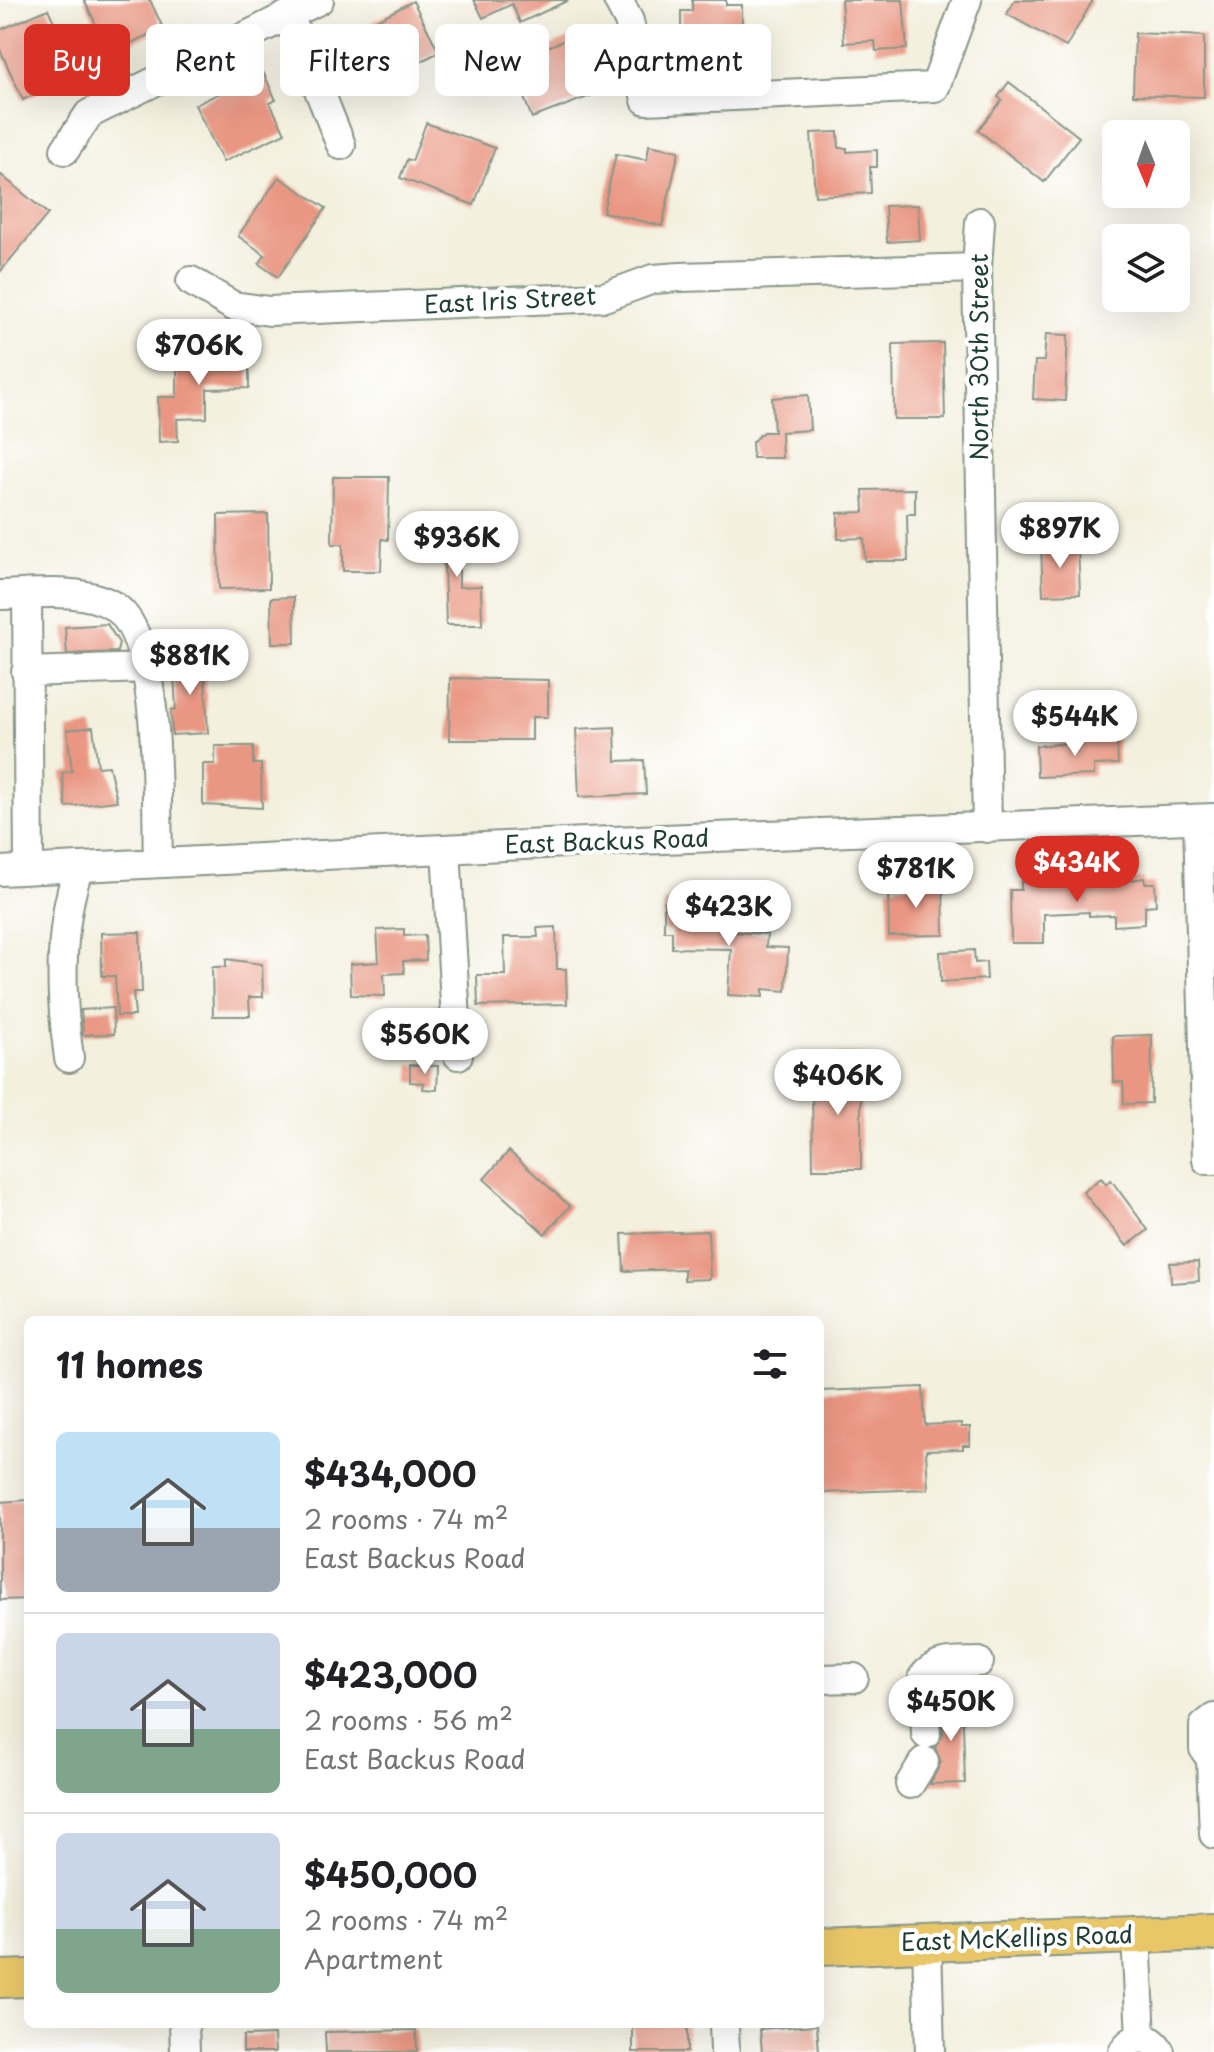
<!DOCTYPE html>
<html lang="en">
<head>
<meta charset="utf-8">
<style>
	:root { --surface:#fff; --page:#f6f6f6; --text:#202124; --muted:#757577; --line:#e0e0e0; --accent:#d93025 }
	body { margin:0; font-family:"Playpen Sans",sans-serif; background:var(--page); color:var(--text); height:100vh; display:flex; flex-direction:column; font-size:30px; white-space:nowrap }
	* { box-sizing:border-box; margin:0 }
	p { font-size:26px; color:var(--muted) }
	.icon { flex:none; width:44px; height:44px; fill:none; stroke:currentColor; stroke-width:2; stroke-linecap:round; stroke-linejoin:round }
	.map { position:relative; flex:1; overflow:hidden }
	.side { position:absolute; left:24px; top:1316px; width:800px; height:712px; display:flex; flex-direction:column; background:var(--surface); border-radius:12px; box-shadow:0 8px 32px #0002 }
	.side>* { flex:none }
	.guide { position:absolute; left:24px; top:24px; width:800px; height:72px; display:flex; gap:16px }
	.needle { width:52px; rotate:178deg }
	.controls { position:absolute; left:1102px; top:120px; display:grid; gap:16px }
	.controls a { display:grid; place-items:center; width:88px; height:88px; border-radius:12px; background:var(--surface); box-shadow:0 8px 32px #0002; font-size:40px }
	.price { position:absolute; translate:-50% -68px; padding:0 18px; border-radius:28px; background:#fff; color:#222; font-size:26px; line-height:52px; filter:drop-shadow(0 2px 4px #0008) }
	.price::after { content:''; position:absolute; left:50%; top:48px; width:24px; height:18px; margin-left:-12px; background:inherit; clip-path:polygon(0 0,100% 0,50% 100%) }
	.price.selected { background:var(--accent); color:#fff }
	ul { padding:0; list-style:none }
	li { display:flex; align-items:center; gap:24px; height:200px; padding:0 32px }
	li+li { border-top:2px solid var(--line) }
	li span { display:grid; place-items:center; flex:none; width:224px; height:160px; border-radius:12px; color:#555 }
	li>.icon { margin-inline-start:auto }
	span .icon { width:96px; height:96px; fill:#fffc; stroke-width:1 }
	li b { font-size:34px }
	h2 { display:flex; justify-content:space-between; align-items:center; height:96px; padding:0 32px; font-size:34px }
	.pill { padding:0 28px; border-radius:12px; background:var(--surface); box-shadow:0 8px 32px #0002; font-size:28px; line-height:72px }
	.pill.selected { background:var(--accent); color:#fff }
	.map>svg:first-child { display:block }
	.building { fill:#e99782 }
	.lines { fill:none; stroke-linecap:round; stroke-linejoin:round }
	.minor-casing { stroke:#899689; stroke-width:32 }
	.major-casing { stroke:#899689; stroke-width:40 }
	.minor { stroke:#fff; stroke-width:28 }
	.major { stroke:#e9c769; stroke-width:36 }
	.labels { text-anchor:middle; stroke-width:8; stroke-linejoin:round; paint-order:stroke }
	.street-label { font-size:24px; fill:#1f3d34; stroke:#fff }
</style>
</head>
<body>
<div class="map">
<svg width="1214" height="2052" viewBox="0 0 1214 2052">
	<rect width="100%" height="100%" fill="#fff"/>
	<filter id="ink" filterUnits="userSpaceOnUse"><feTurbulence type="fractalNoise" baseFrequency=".0125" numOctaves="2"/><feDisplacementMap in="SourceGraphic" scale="16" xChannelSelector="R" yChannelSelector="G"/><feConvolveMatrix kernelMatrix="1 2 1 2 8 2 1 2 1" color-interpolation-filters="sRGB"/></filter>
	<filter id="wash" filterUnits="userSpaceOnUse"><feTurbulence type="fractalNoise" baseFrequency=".006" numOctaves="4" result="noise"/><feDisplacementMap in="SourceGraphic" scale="32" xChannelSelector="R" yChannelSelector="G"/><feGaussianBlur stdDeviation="1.8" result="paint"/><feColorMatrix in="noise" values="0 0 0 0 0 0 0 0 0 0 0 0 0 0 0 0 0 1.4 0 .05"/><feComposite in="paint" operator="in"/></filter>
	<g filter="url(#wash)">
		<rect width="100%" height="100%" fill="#f3f0de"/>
		<g id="blocks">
			<path class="building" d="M84,0H150L163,28L110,53Z
				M474,0H569L520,23L512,4L483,18Z
				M692,0H726V5H742V43L701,46V40L691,30H681V11H692Z
				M841,0H903L907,49L876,51L875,41L844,43Z
				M1015,0H1093L1066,47L1007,14Z
				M413,1L439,52L375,85L346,36Z
				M48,9L78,73L23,100L0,50V30Z
				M582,33L590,52L581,55L601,92L532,118L510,62Z
				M1135,33L1204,36V97L1133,95Z
				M263,72L276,100L270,103L285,133L223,162L195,105Z
				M1009,82L1079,137L1044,182L978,130L1002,100L998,97Z
				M426,123L495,148L474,205L400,178L407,159L412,161Z
				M838,132L839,148H847V152L877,150V167H870L871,193L815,196L811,133Z
				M649,145L679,151L662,226L603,212L616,154L647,160Z
				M0,174L48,214L0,272Z
				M279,177L326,208L278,277L259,264L265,255L238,236Z
				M918,205L920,240L887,242L885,206Z
				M1046,334L1068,335L1065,401L1033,399L1035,361H1044Z
				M943,343L945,419H894L893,344Z
				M227,344L228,364H249V388L207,389V418L177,419L178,441L159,442L158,397H177V364H192V345Z
				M808,395L810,430L781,432L782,458H753L752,442L763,432H774L772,398Z
				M333,477H389L388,540L382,539L381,571H343V544H332Z
				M915,489V514H907L908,561H865L864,538L838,539V513L864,512L863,490Z
				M268,514L269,588L219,589L218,515Z
				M437,517H459V587L481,586L482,625H446L444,567L442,538H437Z
				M1078,546L1080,594L1043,595L1041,547Z
				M294,597L295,643H272L271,598Z
				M107,624L119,643L117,652L67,654L65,627Z
				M204,656L208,733L172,735L171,710L176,709L173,658Z
				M450,678L548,680V717H532V740H449Z
				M93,727L98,767L109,766L117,801L66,807L62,773L72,771L67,730Z
				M615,727L616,761L644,760L646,794L579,797L576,729Z
				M1117,739L1118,764L1094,765V775L1037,777L1036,746Z
				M215,746H253V764H261L262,808L203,805V764H215Z
				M1144,878L1145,883H1155L1156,905L1145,906V924L1114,926V915L1089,916V912L1044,914V943H1011L1010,890H1021V882L1087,880L1088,886Z
				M943,882L944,935L889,936L888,887Z
				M664,902L719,904V931L767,934L766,947L788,948L786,991L763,989V997L728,995L731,949L672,948V931H664Z
				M556,927L557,969H566L567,1004L478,1006L477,975H505L504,937H538L537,928Z
				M404,929V936L425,935L426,960L403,961L404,973L384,974L385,996L351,995L350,964L379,962L377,930Z
				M140,932L142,992H133L135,1016H117L115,976H102L101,933Z
				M974,950L975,963L986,962L987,979L941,982L940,952Z
				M226,959L262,964L263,997H249L250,1016H213L212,967H226Z
				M113,1008L114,1034L83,1035L81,1010Z
				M1152,1035L1151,1103L1124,1104L1123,1082H1114L1113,1036Z
				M839,1054H861V1169H813L812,1076H839Z
				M410,1065L438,1066L437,1090L423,1089L424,1083L410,1082Z
				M509,1151L570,1206L545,1234L484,1179Z
				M1101,1178L1106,1184L1111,1180L1148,1230L1127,1246L1083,1192Z
				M708,1231L710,1279L684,1280V1269L624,1271L622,1234Z
				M1198,1262L1199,1281L1171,1283L1170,1263Z
				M923,1387L925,1425L961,1423V1427H970V1445H963V1449L926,1450L928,1489L820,1493V1391Z
				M28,1500V1599L0,1600V1502Z
				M941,1696H962L965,1783L930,1784L941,1762L935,1748L943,1734Z
				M633,2024H687V2052H633Z
				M817,2025L819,2052H762L760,2029Z
				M416,2030L417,2052H326L325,2032Z
				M274,2035L275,2052H243V2036Z"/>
		</g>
	</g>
	<g filter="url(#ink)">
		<use href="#blocks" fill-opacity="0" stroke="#899689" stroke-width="2"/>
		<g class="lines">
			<g class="minor-casing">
				<path id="minor" d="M618,0L629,21L646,100L935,87L967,0
					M289,15L341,145
					M65,150L89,114L319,0
					M980,222L977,268L987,828
					M191,281L233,306L269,311L604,297L653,279L680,277L977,268
					M27,594L29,869
					M0,595C34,594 85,587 115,607C163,639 156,807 158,863
					M26,672L148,668
					M1198,819L1207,1160H1214
					M446,849L458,1055
					M0,871L586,842L1214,818
					M69,1058C60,996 58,926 79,867
					M820,1679L854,1678
					M926,1734L923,1677C937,1659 958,1663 979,1662
					M1211,1759L1204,1749V1726L1214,1718
					M1214,1759H1211L1214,1834
					M910,1784L924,1761
					M1136,1935L1141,2038
					M927,1943L930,2052
					M184,2024L185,2052
					M724,2024L725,2052
					M1123,2052C1132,2034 1152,2034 1160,2052"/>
			</g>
			<g class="major-casing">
				<path id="major" d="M820,1947L1214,1932
					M0,1979L28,1978"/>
			</g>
			<use href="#minor" class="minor"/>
			<use href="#major" class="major"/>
		</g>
	</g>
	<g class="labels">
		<g class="street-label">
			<text transform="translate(510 301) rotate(-3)" y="8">East Iris Street</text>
			<text transform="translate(980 357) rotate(-90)" y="8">North 30th Street</text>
			<text transform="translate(607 842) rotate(-2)" y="8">East Backus Road</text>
			<text transform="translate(1017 1939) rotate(-2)" y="8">East McKellips Road</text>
		</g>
	</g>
</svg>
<div class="controls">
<a><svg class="needle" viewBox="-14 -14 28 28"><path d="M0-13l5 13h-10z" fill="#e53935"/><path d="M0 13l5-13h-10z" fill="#757577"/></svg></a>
<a><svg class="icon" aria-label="layers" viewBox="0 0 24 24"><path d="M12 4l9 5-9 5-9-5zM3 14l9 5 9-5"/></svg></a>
</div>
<b class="price" style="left:199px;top:387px">$706K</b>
<b class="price" style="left:1060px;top:570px">$897K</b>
<b class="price" style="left:457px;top:579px">$936K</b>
<b class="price" style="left:190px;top:697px">$881K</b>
<b class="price" style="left:1075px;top:758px">$544K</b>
<b class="price selected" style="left:1077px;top:904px">$434K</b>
<b class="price" style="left:916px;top:910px">$781K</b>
<b class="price" style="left:729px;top:948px">$423K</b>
<b class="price" style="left:425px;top:1076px">$560K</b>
<b class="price" style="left:838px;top:1117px">$406K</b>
<b class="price" style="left:951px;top:1743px">$450K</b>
<div class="guide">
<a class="pill selected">Buy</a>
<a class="pill">Rent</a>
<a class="pill">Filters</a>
<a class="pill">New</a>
<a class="pill">Apartment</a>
</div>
<section class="side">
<h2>11 homes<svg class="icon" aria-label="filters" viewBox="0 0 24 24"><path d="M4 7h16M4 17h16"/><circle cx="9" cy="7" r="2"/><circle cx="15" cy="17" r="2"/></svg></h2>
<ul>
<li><span style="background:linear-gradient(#bfe0f5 60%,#9aa5b1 0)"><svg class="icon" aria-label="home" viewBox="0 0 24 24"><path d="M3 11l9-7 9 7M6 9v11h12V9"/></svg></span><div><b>$434,000</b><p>2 rooms · 74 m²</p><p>East Backus Road</p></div></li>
<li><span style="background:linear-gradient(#c9d6e8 60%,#7fa58c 0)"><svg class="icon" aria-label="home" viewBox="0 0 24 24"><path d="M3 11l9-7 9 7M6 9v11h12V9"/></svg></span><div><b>$423,000</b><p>2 rooms · 56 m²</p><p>East Backus Road</p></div></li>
<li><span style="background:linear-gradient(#c9d6e8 60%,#7fa58c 0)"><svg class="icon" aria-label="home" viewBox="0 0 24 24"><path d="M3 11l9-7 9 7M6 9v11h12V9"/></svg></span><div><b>$450,000</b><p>2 rooms · 74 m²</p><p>Apartment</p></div></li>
</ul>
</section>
</div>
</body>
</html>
